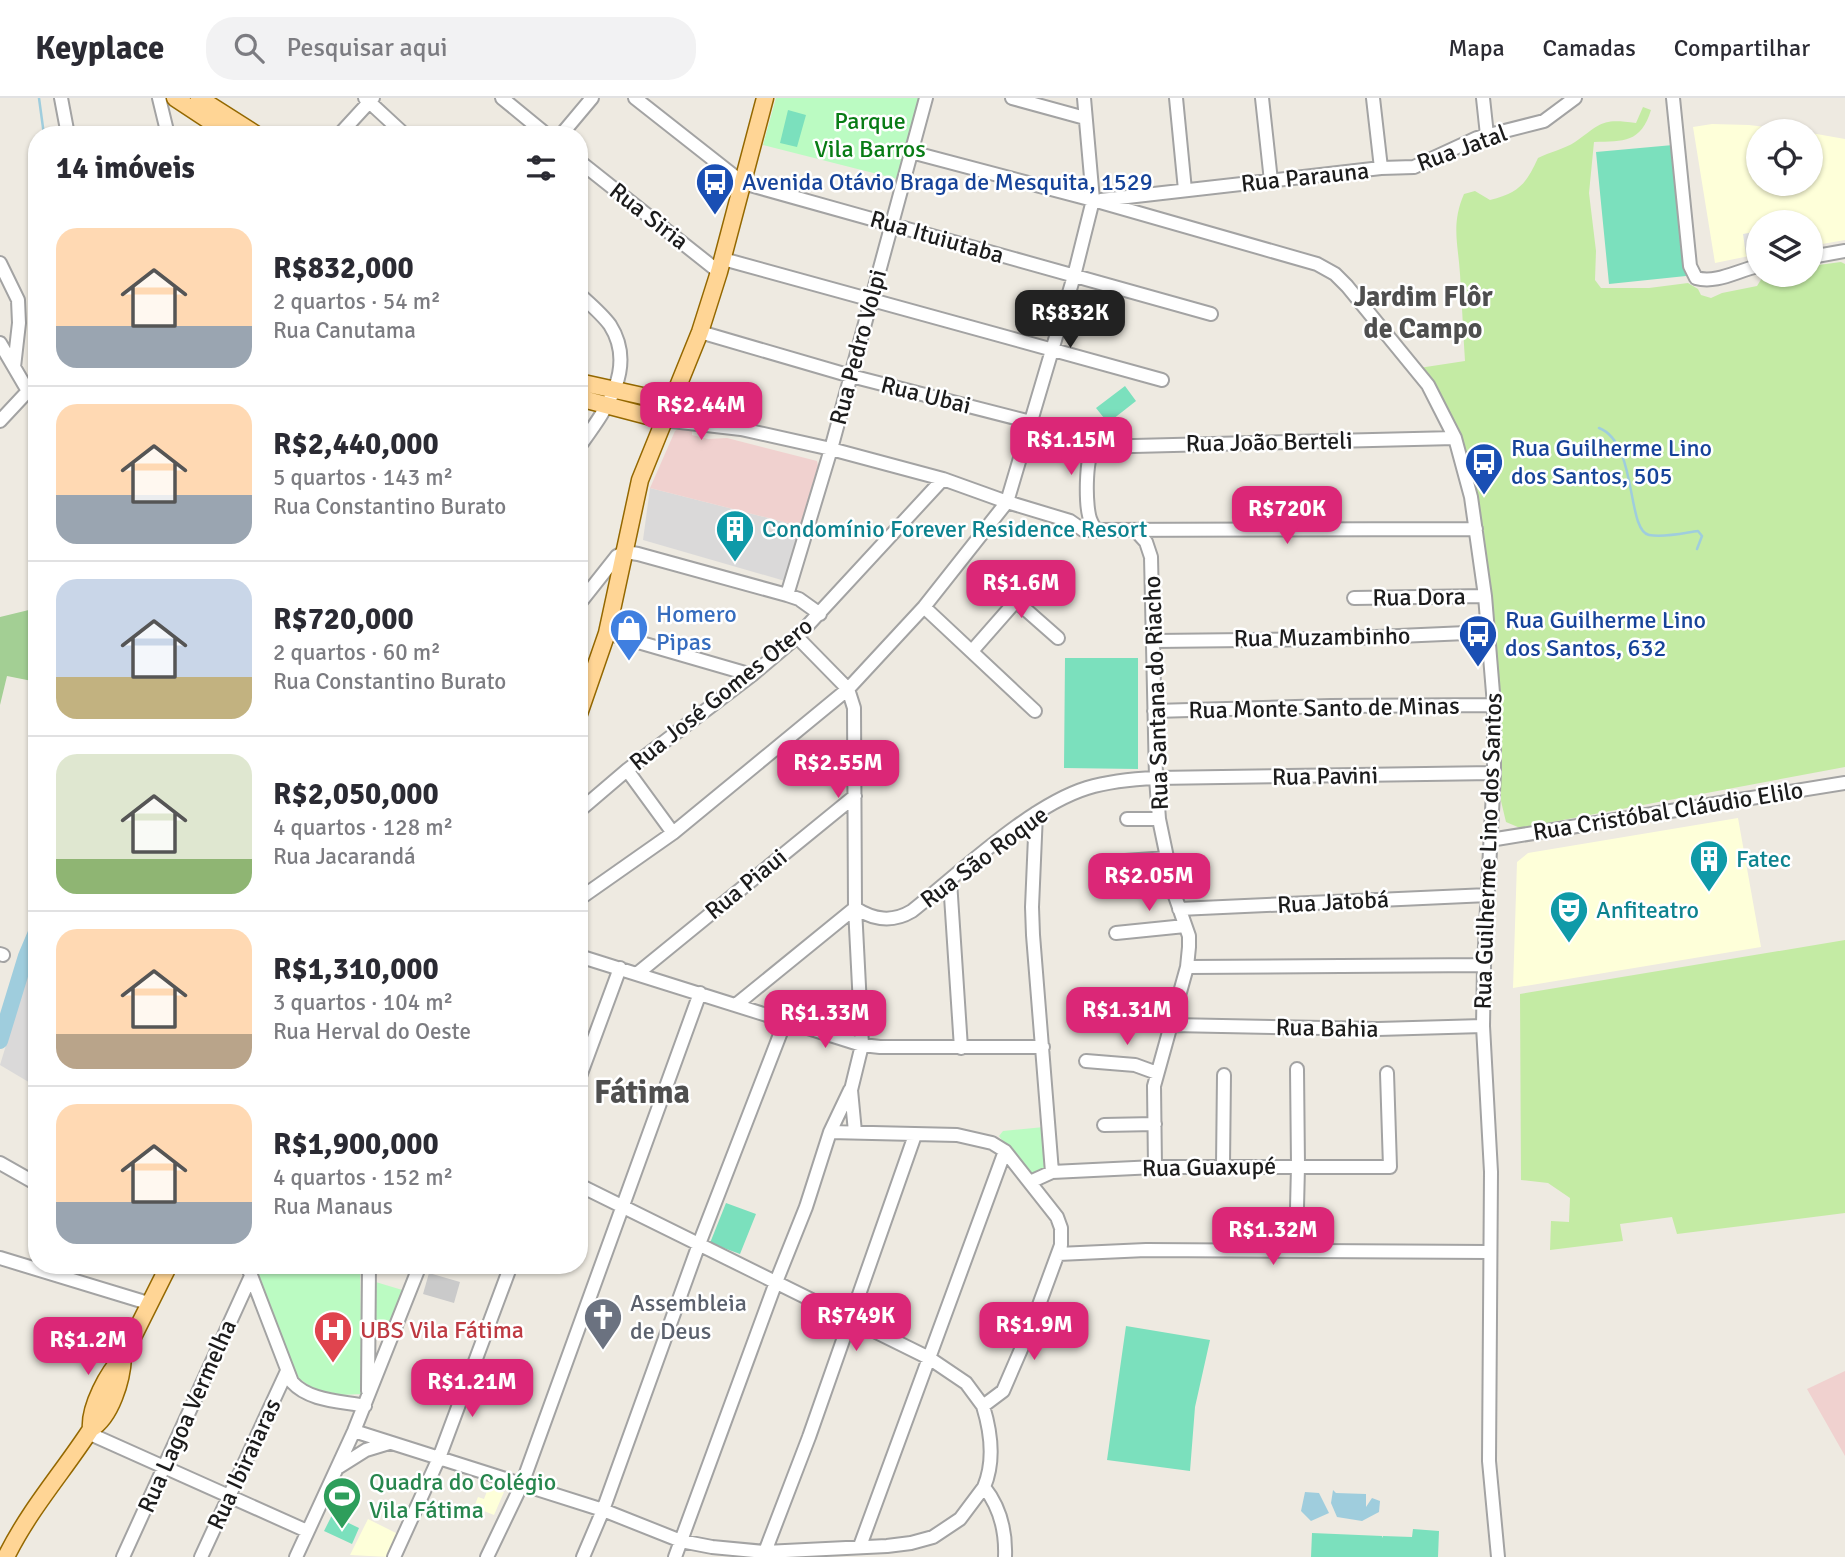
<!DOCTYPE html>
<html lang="pt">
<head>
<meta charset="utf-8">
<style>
	:root { --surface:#fff; --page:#f2f2f3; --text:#2b2b33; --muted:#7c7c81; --line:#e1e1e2; --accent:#db2777 }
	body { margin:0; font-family:Signika,sans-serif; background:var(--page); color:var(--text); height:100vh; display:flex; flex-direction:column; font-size:26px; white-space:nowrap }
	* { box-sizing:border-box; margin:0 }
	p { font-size:23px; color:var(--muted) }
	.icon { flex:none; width:38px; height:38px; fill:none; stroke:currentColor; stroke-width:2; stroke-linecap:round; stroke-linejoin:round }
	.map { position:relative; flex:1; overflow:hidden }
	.sheet { position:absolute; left:28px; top:28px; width:560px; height:1148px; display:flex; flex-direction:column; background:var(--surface); border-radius:28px; box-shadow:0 2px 5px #0004 }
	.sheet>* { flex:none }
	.fabs { position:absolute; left:1746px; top:21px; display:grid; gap:14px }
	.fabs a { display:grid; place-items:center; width:77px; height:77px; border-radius:50%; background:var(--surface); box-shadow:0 2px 5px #0004; font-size:35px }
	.price { position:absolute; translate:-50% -60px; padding:0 16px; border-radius:14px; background:var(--accent); color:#fff; font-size:23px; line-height:46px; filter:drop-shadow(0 2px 4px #0008) }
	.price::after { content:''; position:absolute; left:50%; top:42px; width:21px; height:16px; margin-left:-10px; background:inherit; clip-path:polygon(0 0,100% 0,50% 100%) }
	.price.active { background:#222; color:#fff }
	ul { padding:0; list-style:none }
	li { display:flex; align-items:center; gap:21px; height:175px; padding:0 28px }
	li+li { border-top:2px solid var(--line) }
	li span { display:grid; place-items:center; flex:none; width:196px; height:140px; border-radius:21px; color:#555 }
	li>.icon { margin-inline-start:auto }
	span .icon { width:84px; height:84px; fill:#fffc; stroke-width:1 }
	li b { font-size:30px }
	h2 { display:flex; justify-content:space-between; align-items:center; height:84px; padding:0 28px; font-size:30px }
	header { display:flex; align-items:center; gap:42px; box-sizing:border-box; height:98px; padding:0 35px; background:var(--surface); border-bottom:2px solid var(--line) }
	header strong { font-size:33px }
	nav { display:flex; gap:38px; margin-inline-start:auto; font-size:24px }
	.search { width:490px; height:63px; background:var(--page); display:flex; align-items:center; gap:18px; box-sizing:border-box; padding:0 24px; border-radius:28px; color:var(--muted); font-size:26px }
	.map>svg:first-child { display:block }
	.residential { fill:#dad9d9 }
	.commercial { fill:#f0d1cf }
	.education { fill:#feffd9 }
	.religious { fill:#cacaca }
	.grass { fill:#c4eba4 }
	.forest { fill:#a3cf94 }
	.park { fill:#bbfbc2 }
	.pitch { fill:#7be0bd }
	.parking { fill:#e4e4e4 }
	.water { fill:#9fcddd }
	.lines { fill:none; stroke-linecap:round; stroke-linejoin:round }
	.stream { stroke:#9fcddd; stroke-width:2.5 }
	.river { stroke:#9fcddd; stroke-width:16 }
	.minor-casing { stroke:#a3a3a3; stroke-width:16 }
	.major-casing { stroke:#946800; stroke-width:19 }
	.minor { stroke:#fff; stroke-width:12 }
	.major { stroke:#ffd595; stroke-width:16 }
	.labels { text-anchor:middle; stroke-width:5; stroke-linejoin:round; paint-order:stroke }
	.park-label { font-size:24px; fill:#087c15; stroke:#fff }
	.street-label { font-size:24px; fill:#1c1c1c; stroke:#fff }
	.transit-label { font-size:24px; fill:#164399; stroke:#fff; text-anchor:start }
	.culture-label { font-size:24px; fill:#0d838f; stroke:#fff; text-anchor:start }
	.shop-label { font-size:24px; fill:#366cbe; stroke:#fff; text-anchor:start }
	.worship-label { font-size:24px; fill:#5b616d; stroke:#fff; text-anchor:start }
	.health-label { font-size:24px; fill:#be3a42; stroke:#fff; text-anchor:start }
	.leisure-label { font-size:24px; fill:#27864d; stroke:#fff; text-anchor:start }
	.quarter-label { font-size:28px; font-weight:bold; fill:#4f4f4f; stroke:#fff }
	.district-label { font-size:32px; font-weight:bold; fill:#4f4f4f; stroke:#fff }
</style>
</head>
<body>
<header>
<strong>Keyplace</strong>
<div class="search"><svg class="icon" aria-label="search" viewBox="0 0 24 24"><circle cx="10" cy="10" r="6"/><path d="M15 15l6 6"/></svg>Pesquisar aqui</div>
<nav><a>Mapa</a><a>Camadas</a><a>Compartilhar</a></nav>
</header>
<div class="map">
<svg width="1845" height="1459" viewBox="0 0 1845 1459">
	<rect width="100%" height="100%" fill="#eeeae1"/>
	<path class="residential" d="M650,390L800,428L785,483L643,442Z
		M37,854V989L0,967L28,875Z"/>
	<path class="commercial" d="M679,330L692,331V337L708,341L727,340L817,363L818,368L800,428L650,390L675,333Z
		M1845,1273V1358L1807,1291Z"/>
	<path class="education" d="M1712,26L1749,27L1799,33H1759V86H1811V35L1845,41V142L1811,148V124H1759V156L1715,165L1693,29Z
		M1738,720L1761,849L1513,890L1517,764L1528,755Z
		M489,1388L504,1394L494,1417L474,1409L478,1399L484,1401Z
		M368,1421L400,1437L389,1459L350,1457Z"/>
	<path class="religious" d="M429,1175L460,1184L454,1205L423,1196Z"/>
	<path class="grass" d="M1643,9L1651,12C1641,45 1624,43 1594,44L1589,95L1596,153L1595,182L1601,190H1649L1688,185L1698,191L1701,197L1711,200L1722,195L1757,188L1762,180L1771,177H1811V168L1841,164L1845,166V669L1520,730L1506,724L1501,703V616L1496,551L1481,422L1466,357L1448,315L1419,270L1465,263C1463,234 1462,205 1460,176C1458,145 1451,126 1464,96L1475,93L1490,102C1519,95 1526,86 1538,60C1549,54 1565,51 1575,44C1602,25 1601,20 1636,25Z
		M1845,842V1115L1677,1136L1672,1119L1620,1126L1623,1143L1550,1152L1551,1123L1569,1124L1570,1100L1548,1085L1521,1082L1520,896Z"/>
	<path class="forest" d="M37,510V584L7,578L0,607V519Z"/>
	<path class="park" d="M776,0H920L897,81L763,47Z
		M1044,1029L1047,1070L1029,1077L999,1038L1003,1033Z
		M253,1167H360L362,1296L340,1297L316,1293L296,1278L261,1182Z
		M369,1182L409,1194L387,1238L378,1239L371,1231Z"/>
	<path class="pitch" d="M788,12L806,17L797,49L780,45Z
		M1673,47L1686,178L1609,186L1596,54Z
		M1125,288L1136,303L1108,325L1096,310Z
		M1065,560H1138V671L1064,670Z
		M726,1105L756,1116L740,1156L710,1145Z
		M1126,1228L1210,1242L1195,1309L1190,1373L1107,1362Z
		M332,1417L359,1430L352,1446L324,1433Z
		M1413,1431L1439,1433L1438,1459H1311L1312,1435L1382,1438L1383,1440V1438L1412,1439Z"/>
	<path class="parking" d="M1759,133V155L1746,157L1743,136Z"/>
	<path class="water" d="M1333,1392L1336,1395L1366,1396V1409L1372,1400L1380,1403L1379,1414L1362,1423L1337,1419L1331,1405Z
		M1305,1394L1319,1395L1329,1415L1311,1423L1301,1413Z"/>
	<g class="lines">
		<path class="stream" d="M39,0L44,37
			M1599,330C1638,345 1626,432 1649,437C1664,440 1684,435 1698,433L1702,438L1697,451"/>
		<path class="river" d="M0,943L26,858L37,832"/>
		<g class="minor-casing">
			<path id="minor" d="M61,0L68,37
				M159,0L168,37
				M365,0L405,37
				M502,0L547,37
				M635,0L743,85L1211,216
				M1012,0L1085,20
				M1176,0L1185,92
				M1262,0L1271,83
				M1483,0L1487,37
				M1673,0L1690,168L1696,180C1717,186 1738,172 1759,168
				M339,37L373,0
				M561,37L592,0
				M911,54L1093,102L1317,166L1335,176L1347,188L1428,287L1455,340L1471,399L1485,498L1494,607V675L1484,867L1483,928L1491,1074L1489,1363L1498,1459
				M579,63L719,174
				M1381,70L1414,69L1477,40L1544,23L1575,0
				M1101,102L1381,70L1373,0
				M1811,159L1845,153
				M723,161L1162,282
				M0,165L18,202L19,225L14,269
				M579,196C590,206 602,216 610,227C638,271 604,314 579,349
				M700,234L851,278L1031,324
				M0,245L28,293
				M670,304L734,327
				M663,322L741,331L831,351L943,381L1007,404L1070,423L1083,432L1476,431
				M0,323L28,293L37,291
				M1135,432L1146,444L1151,459L1156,680L1159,721L1175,798L1189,838V849L1187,869L1154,988L1155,1069
				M1098,433C1095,430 1092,427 1091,423C1085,412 1085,358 1094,349L1455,340
				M787,497L831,351L926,0
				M1354,500L1485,498
				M1016,503L1058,540
				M579,506L617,458L625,454L638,456L787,497L799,501L820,516
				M924,509L1035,613
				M607,535L752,577
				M797,539L848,591L854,610L855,810L862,947L851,992L855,1034
				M1154,543L1331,541L1489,534
				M972,553L1045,470
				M1154,613L1330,608L1494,607
				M627,672L673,735
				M579,713L627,672L752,577L797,539L943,381
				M1036,715L1032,809L1033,837L1052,1074
				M1127,721H1159
				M1490,742L1845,685
				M1097,765L1167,760
				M950,783L961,950
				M579,801L673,735L848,591L924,509L1007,404L1074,178L1093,102L1084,0
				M855,810C874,822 892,825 912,813C960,775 1029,708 1087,690C1110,683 1133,681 1156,680L1494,675
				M1179,811L1488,797
				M1116,835L1185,828
				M0,856L3,857
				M579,858L862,947L880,949H1043
				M1187,869L1484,867
				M638,875L855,698
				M737,906L855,810
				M1172,927L1378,931L1483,928
				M1086,963L1135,967L1157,975
				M579,981L620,870
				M1104,1027L1155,1026
				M830,1034L957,1037L992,1045L1005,1053L1057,1119L1061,1130V1147L1032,1226L1003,1293L983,1308C991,1334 995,1363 984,1389C1000,1409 1006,1434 1005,1459
				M0,1065L37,1086
				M1223,1067L1224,977
				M1030,1084L1052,1074L1155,1069H1390L1387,975
				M579,1087L929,1260L966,1285L983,1308
				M1296,1152L1298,1068L1297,971
				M1058,1156L1146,1152L1489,1154
				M0,1160L148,1205
				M247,1167L292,1284C309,1303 340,1303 365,1308
				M368,1293L369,1167
				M354,1333L603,1412L681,1443L712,1449L765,1454L887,1448L911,1445L933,1439L960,1421L984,1389
				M88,1335L307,1433
				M339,1369L366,1352L389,1345
				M860,1448L1005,1053
				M123,1459L251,1178
				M201,1459L287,1273
				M296,1459L354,1333L420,1167
				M394,1459L439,1360L511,1167
				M487,1459L522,1386L700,895
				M583,1459L603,1412L699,1146L786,921
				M675,1459L776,1184L806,1109L830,1034L850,992
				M763,1459L809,1339L915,1037"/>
		</g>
		<g class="major-casing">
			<path id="major" d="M175,0L231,37
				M199,0L257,37
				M579,284L670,304
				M579,300L663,322
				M579,616L607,535L640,382L700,234L719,174L765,0
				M91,1331C89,1309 108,1274 123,1259L169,1167
				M6,1459C29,1412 63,1374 91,1331C111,1319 122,1282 123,1259"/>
		</g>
		<use href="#minor" class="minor"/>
		<use href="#major" class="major"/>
	</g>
	<defs>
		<g id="bus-pin" transform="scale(2.0125)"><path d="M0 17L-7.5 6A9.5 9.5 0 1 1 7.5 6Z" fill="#1a4fb4" stroke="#fff"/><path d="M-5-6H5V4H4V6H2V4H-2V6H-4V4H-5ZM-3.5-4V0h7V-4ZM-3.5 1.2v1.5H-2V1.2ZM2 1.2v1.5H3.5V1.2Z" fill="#fff"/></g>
		<g id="building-pin" transform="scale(2.0125)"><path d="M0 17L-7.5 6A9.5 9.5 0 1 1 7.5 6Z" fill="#0f9aa8" stroke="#fff"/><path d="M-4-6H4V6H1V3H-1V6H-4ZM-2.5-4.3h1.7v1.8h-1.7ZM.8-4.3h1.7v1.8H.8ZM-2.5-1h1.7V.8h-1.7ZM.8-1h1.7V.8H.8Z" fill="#fff"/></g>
		<g id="shop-pin" transform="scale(2.0125)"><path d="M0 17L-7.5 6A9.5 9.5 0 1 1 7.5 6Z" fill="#3f7fe0" stroke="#fff"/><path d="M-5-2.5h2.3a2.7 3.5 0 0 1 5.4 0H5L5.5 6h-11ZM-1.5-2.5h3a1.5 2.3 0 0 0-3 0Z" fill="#fff"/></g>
		<g id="theatre-pin" transform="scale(2.0125)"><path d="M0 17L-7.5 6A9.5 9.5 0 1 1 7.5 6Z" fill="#0f9aa8" stroke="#fff"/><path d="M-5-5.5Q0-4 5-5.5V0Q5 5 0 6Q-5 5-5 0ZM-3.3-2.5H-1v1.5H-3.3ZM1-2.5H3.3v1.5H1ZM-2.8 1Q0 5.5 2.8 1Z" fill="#fff"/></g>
		<g id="church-pin" transform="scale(2.0125)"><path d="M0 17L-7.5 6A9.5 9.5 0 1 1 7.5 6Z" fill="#6b7280" stroke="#fff"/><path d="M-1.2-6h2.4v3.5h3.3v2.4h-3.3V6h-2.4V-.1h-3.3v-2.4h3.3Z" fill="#fff"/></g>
		<g id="hospital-pin" transform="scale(2.0125)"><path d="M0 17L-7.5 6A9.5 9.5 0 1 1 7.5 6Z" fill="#e0444e" stroke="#fff"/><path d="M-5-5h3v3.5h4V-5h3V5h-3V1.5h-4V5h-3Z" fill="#fff"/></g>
		<g id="stadium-pin" transform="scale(2.0125)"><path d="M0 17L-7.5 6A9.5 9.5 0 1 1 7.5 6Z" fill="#2e9e5b" stroke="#fff"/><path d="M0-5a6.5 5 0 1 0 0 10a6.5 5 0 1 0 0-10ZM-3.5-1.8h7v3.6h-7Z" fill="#fff"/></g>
	</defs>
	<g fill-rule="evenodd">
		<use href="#bus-pin" x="715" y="84"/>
		<use href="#bus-pin" x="1484" y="364"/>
		<use href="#building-pin" x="735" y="431"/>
		<use href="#shop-pin" x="629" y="530"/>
		<use href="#bus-pin" x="1478" y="536"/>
		<use href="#building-pin" x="1709" y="761"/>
		<use href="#theatre-pin" x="1569" y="812"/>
		<use href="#church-pin" x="603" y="1219"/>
		<use href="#hospital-pin" x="333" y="1232"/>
		<use href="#stadium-pin" x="342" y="1398"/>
	</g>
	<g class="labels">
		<g class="park-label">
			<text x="870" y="31">Parque<tspan x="870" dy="28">Vila Barros</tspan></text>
		</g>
		<g class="street-label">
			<text transform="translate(1462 50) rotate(-20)" y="8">Rua Jatal</text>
			<text transform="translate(1305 79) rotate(-6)" y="8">Rua Parauna</text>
			<text transform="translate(649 118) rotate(38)" y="8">Rua Siria</text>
			<text transform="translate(937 139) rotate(16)" y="8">Rua Ituiutaba</text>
			<text transform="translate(858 249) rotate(-75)" y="8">Rua Pedro Volpi</text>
			<text transform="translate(926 297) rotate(14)" y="8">Rua Ubai</text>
			<text transform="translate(1269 344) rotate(-1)" y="8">Rua João Berteli</text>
			<text transform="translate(1419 499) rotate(-1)" y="8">Rua Dora</text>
			<text transform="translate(1322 539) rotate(-1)" y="8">Rua Muzambinho</text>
			<text transform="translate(1156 595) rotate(-92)" y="8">Rua Santana do Riacho</text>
			<text transform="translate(721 596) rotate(-39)" y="8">Rua José Gomes Otero</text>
			<text transform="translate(1324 610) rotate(-1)" y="8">Rua Monte Santo de Minas</text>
			<text transform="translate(1325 678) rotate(-1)" y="8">Rua Pavini</text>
			<text transform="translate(1668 713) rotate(-9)" y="8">Rua Cristóbal Cláudio Elilo</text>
			<text transform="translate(1488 753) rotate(-88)" y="8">Rua Guilherme Lino dos Santos</text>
			<text transform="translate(984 759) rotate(-37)" y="8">Rua São Roque</text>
			<text transform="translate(746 786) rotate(-39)" y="8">Rua Piaui</text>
			<text transform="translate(1333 804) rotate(-3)" y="8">Rua Jatobá</text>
			<text transform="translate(1327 930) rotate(1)" y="8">Rua Bahia</text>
			<text transform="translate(1209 1069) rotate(-1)" y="8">Rua Guaxupé</text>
			<text transform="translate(187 1318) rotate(-66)" y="8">Rua Lagoa Vermelha</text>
			<text transform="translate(244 1366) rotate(-65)" y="8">Rua Ibiraiaras</text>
		</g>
		<g class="transit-label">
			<text x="742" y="92">Avenida Otávio Braga de Mesquita, 1529</text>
			<text x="1511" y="358">Rua Guilherme Lino<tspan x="1511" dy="28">dos Santos, 505</tspan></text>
			<text x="1505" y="530">Rua Guilherme Lino<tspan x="1505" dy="28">dos Santos, 632</tspan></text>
		</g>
		<g class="culture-label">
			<text x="762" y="439">Condomínio Forever Residence Resort</text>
			<text x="1736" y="769">Fatec</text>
			<text x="1596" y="820">Anfiteatro</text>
		</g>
		<g class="shop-label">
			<text x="656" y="524">Homero<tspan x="656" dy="28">Pipas</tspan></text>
		</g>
		<g class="worship-label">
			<text x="630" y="1213">Assembleia<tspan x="630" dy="28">de Deus</tspan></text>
		</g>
		<g class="health-label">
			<text x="360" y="1240">UBS Vila Fátima</text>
		</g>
		<g class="leisure-label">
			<text x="369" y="1392">Quadra do Colégio<tspan x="369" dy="28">Vila Fátima</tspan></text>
		</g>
		<g class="quarter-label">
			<text x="1423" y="208">Jardim Flôr<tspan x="1423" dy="32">de Campo</tspan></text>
		</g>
		<g class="district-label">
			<text x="642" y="1005">Fátima</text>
		</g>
	</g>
</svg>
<div class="fabs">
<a><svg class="icon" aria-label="locate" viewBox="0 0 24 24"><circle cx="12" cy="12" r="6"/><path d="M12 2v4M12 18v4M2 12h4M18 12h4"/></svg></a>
<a><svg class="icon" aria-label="layers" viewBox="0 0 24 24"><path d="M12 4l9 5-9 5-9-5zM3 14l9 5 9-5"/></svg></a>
</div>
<b class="price active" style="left:1070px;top:252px">R$832K</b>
<b class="price" style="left:701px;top:344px">R$2.44M</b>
<b class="price" style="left:1071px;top:379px">R$1.15M</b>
<b class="price" style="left:1287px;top:448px">R$720K</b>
<b class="price" style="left:1021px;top:522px">R$1.6M</b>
<b class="price" style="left:838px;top:702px">R$2.55M</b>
<b class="price" style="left:1149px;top:815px">R$2.05M</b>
<b class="price" style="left:1127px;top:949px">R$1.31M</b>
<b class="price" style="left:825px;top:952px">R$1.33M</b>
<b class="price" style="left:1273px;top:1169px">R$1.32M</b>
<b class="price" style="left:856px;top:1255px">R$749K</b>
<b class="price" style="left:1034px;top:1264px">R$1.9M</b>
<b class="price" style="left:88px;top:1279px">R$1.2M</b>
<b class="price" style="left:472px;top:1321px">R$1.21M</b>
<section class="sheet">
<h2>14 imóveis<svg class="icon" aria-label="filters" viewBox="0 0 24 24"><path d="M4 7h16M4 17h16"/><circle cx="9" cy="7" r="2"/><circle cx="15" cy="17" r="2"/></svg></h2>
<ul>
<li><span style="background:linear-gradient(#ffd9b3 70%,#9aa5b1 0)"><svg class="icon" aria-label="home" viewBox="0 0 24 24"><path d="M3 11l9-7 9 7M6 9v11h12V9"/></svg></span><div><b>R$832,000</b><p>2 quartos · 54 m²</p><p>Rua Canutama</p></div></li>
<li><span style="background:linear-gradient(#ffd9b3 65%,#9aa5b1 0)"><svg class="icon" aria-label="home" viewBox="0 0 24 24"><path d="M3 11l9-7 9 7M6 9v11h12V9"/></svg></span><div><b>R$2,440,000</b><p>5 quartos · 143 m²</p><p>Rua Constantino Burato</p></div></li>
<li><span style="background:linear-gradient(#c9d6e8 70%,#c2b280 0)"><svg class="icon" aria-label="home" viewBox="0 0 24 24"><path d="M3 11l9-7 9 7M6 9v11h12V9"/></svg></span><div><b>R$720,000</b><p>2 quartos · 60 m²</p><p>Rua Constantino Burato</p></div></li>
<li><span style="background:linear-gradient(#dfe7d0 75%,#8fb573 0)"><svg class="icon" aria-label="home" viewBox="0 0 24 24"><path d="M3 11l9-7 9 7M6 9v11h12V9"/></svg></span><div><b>R$2,050,000</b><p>4 quartos · 128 m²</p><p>Rua Jacarandá</p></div></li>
<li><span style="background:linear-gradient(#ffd9b3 75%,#b9a48a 0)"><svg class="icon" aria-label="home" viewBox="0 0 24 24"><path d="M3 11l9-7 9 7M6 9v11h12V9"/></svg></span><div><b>R$1,310,000</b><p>3 quartos · 104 m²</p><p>Rua Herval do Oeste</p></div></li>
<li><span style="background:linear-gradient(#ffd9b3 70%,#9aa5b1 0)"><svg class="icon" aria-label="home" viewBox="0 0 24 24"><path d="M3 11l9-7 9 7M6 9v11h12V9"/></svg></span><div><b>R$1,900,000</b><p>4 quartos · 152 m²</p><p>Rua Manaus</p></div></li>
</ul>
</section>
</div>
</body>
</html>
